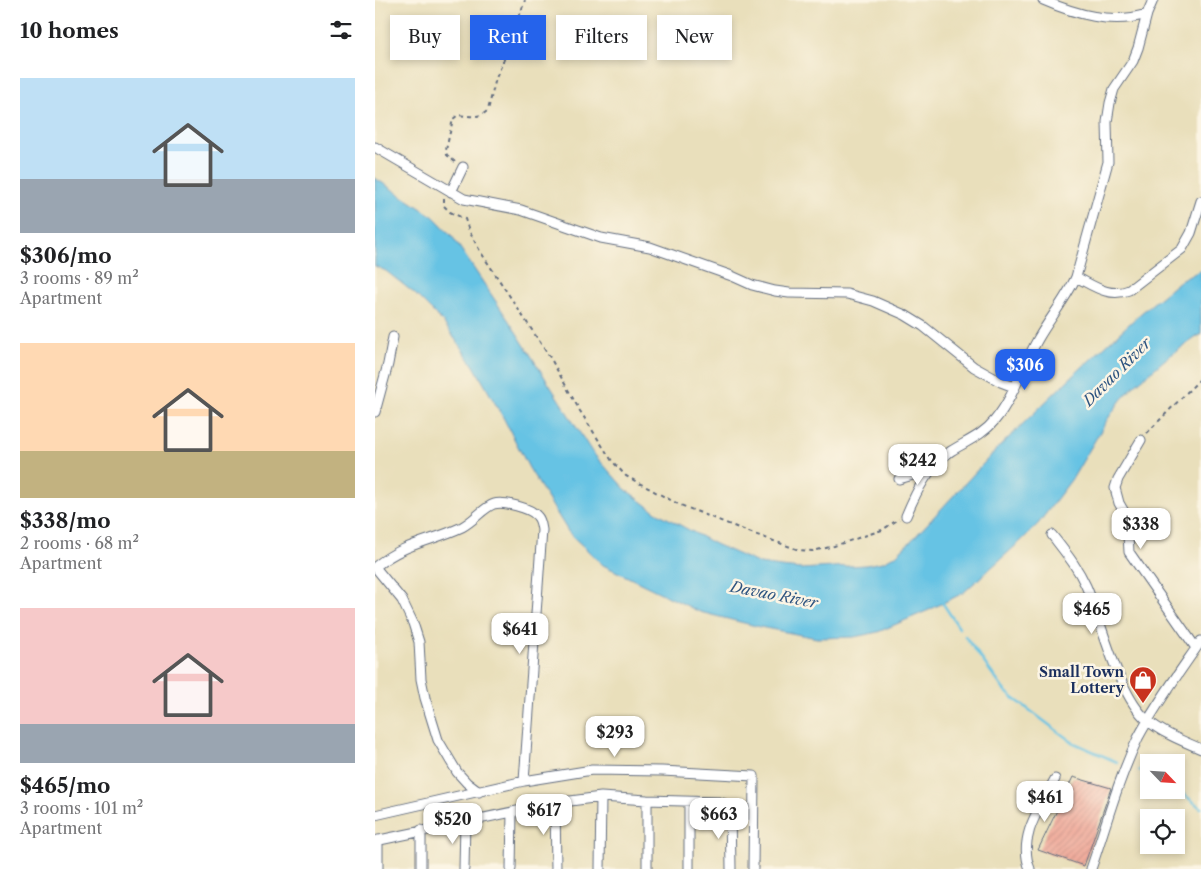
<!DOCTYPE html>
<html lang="en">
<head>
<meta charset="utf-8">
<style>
	:root { --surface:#fff; --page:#f2f2f2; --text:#202124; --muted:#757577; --accent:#2563eb }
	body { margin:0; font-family:"Libre Caslon Text",serif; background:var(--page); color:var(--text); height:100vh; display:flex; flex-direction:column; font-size:19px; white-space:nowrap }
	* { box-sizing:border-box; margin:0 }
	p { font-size:16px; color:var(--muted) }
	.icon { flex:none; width:28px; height:28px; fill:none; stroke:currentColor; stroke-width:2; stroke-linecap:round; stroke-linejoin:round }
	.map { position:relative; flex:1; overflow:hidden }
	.details { display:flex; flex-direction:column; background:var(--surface); width:375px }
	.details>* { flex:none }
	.guide { position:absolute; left:15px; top:15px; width:475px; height:45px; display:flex; gap:10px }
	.needle { width:32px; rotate:115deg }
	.tools { position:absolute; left:765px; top:754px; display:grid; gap:10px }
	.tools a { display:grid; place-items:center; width:45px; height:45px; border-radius:0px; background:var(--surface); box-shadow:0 2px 8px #0003; font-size:25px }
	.price { position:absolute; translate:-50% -42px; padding:0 11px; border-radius:10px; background:#fff; color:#222; font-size:16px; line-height:32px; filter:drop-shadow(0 1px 2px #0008) }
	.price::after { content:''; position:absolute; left:50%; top:30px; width:15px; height:11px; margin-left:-8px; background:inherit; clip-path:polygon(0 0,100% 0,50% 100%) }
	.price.active { background:var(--accent); color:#fff }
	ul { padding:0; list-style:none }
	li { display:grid; align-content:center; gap:10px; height:265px; padding:0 20px }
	li span { display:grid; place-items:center; height:155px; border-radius:0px; color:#555 }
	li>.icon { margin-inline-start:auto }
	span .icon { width:90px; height:90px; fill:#fffc; stroke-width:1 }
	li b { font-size:21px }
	h2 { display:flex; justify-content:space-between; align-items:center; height:60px; padding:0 20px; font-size:21px }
	.chip { padding:0 18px; border-radius:0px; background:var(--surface); box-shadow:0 2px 8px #0003; font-size:18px; line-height:45px }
	.chip.active { background:var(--accent); color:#fff }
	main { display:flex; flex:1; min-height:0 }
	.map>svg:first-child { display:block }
	.water { fill:#66c3e4; stroke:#4079a1 }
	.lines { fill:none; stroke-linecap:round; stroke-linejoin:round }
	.stream { stroke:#66c3e4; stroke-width:2.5 }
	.building { fill:url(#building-hatch) }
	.minor-casing { stroke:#636d7f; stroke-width:11 }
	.path { stroke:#636d7f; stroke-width:2; stroke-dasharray:4 4; stroke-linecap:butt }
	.minor { stroke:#fff; stroke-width:9 }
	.labels { text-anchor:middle; stroke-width:5; stroke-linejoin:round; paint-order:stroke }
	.poi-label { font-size:14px; font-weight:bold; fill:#1b2f5e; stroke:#fcf5e5; text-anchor:end }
	.water-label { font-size:15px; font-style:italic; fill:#2e5480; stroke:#fcf5e5 }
</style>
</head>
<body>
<main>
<section class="details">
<h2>10 homes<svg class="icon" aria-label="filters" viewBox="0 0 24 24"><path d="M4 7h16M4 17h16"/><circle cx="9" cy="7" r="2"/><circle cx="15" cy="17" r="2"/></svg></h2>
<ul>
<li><span style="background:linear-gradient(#bfe0f5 65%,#9aa5b1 0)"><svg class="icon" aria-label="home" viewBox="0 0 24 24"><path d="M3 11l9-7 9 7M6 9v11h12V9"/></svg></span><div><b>$306/mo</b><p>3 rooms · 89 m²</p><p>Apartment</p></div></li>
<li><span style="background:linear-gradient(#ffd9b3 70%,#c2b280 0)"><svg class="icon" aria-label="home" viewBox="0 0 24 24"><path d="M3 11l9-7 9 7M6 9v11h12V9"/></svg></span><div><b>$338/mo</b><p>2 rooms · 68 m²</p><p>Apartment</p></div></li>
<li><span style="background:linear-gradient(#f6c9c9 75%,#9aa5b1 0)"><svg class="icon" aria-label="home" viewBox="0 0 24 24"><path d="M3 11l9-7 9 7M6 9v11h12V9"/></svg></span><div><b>$465/mo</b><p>3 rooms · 101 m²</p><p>Apartment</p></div></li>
</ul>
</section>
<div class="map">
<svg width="826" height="869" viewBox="0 0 826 869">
	<defs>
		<pattern id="building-hatch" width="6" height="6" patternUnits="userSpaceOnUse" patternTransform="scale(1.25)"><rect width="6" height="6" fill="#f0ac9c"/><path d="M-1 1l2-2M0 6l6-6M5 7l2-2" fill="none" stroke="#cd9489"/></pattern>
	</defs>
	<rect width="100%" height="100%" fill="#fcf5e5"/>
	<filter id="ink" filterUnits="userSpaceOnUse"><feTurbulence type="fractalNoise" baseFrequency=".02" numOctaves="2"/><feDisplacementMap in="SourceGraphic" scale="10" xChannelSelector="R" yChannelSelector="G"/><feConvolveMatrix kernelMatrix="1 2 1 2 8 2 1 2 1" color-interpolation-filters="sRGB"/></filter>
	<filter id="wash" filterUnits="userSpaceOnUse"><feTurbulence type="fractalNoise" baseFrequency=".0096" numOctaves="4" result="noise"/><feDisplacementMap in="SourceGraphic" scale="20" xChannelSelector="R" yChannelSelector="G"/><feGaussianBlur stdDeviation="1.12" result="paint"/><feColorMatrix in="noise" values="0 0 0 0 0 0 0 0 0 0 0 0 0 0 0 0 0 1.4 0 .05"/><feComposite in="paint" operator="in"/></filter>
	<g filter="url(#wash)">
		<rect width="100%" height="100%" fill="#e9dfbb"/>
		<path class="water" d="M0,178L59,217L77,236L136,324L217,452L250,489L281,512L340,544L385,564L406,567L426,569L491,565L508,562L521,555L540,537L622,449L691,382L765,314L805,281L826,270V334L793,357L760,385L746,400L732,420L699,476L663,524L647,540L588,593L554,610L503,632L479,637L442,638L385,627L325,612L228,565L194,533L154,468L129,419L99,366L68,322L39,293L11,271L0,266Z"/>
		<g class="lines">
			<path class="stream" d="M567,602L584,628
				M590,636L629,690L637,697L697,742L742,762
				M764,770L774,773
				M801,788L826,808"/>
		</g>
		<g id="blocks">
			<path class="building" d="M698,777L736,788L709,866L663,850Z"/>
		</g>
	</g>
	<g filter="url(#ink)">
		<use href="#blocks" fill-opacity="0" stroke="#636d7f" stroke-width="1"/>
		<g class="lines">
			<g class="minor-casing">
				<path id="minor" d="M668,0C700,14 737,25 772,14
					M0,147L89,199L146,210L226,238L275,247L357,276L377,285L400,291L414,293L472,294L498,301L530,315L548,326L599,367L626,382L639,387
					M76,192L88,167
					M701,277C719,286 734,298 754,290L807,249L816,233L826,201
					M0,412L13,364L18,337
					M766,440L743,479L740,488L744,503L752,517L754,552L821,648
					M524,479L556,470
					M531,516C541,492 554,465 576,451C592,441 608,435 620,420C639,397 648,365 663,339C675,318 691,299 701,277L733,162L732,122L735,103L739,89L758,61L763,48L772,14L778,0
					M677,535C690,552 702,566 711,586C727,622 743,695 772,720C787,733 808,741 826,749
					M0,567C29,543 55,542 87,527C99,521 109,507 119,504C128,501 156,508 162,516C166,520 166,525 167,530L149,781
					M0,567L27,600L38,623L44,642L46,679L50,698L63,740L82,772L92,783L104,792
					M180,803L181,869
					M0,815L149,781L217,770L287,771L379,776L378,869
					M0,841L180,803L226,797L272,800L344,802L353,805L355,809L356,869
					M3,869V840
					M46,869V830
					M89,869L90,821
					M136,869L137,812
					M225,869L226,797
					M272,869V800
					M314,869V802
					M655,869C642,837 666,806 680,779
					M716,869C731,825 743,780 763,738C781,704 804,673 826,641"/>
			</g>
			<path class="path" d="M80,162L72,155L71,150L78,119L83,115C94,116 105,119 113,110L121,78L139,36L141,26L150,0
				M69,198V206L75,212L90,219L94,231L105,251L176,359L205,411L237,461L251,476L303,504L371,531L424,550L438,551L459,546L507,530L524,519
				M772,433L826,378"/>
			<use href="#minor" class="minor"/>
		</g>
	</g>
	<defs>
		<g id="shop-pin" transform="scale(1.4375)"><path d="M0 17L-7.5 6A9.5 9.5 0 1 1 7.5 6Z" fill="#c8321e" stroke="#fcf5e5"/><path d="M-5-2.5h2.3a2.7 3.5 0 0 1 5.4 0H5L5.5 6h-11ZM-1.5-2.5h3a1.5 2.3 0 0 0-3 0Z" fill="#fff"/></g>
	</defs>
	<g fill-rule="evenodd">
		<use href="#shop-pin" x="768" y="680"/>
	</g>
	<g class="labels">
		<g class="poi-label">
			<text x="749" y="677">Small Town<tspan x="749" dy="16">Lottery</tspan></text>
		</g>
		<g class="water-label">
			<text transform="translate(742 372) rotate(-45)" y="5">Davao River</text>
			<text transform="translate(399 595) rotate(11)" y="5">Davao River</text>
		</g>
	</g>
</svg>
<div class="tools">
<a><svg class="needle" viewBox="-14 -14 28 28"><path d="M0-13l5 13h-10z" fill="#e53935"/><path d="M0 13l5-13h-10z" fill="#757577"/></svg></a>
<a><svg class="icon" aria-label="locate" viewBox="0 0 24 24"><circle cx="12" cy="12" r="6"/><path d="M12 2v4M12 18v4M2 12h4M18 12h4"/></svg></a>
</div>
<b class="price active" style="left:650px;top:391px">$306</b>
<b class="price" style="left:543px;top:486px">$242</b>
<b class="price" style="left:766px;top:550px">$338</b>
<b class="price" style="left:717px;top:635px">$465</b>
<b class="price" style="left:145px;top:655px">$641</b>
<b class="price" style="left:240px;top:758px">$293</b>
<b class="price" style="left:670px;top:823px">$461</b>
<b class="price" style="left:169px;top:836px">$617</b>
<b class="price" style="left:344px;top:840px">$663</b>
<b class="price" style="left:78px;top:845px">$520</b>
<div class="guide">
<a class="chip">Buy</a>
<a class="chip active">Rent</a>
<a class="chip">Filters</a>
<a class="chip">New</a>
</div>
</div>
</main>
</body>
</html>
